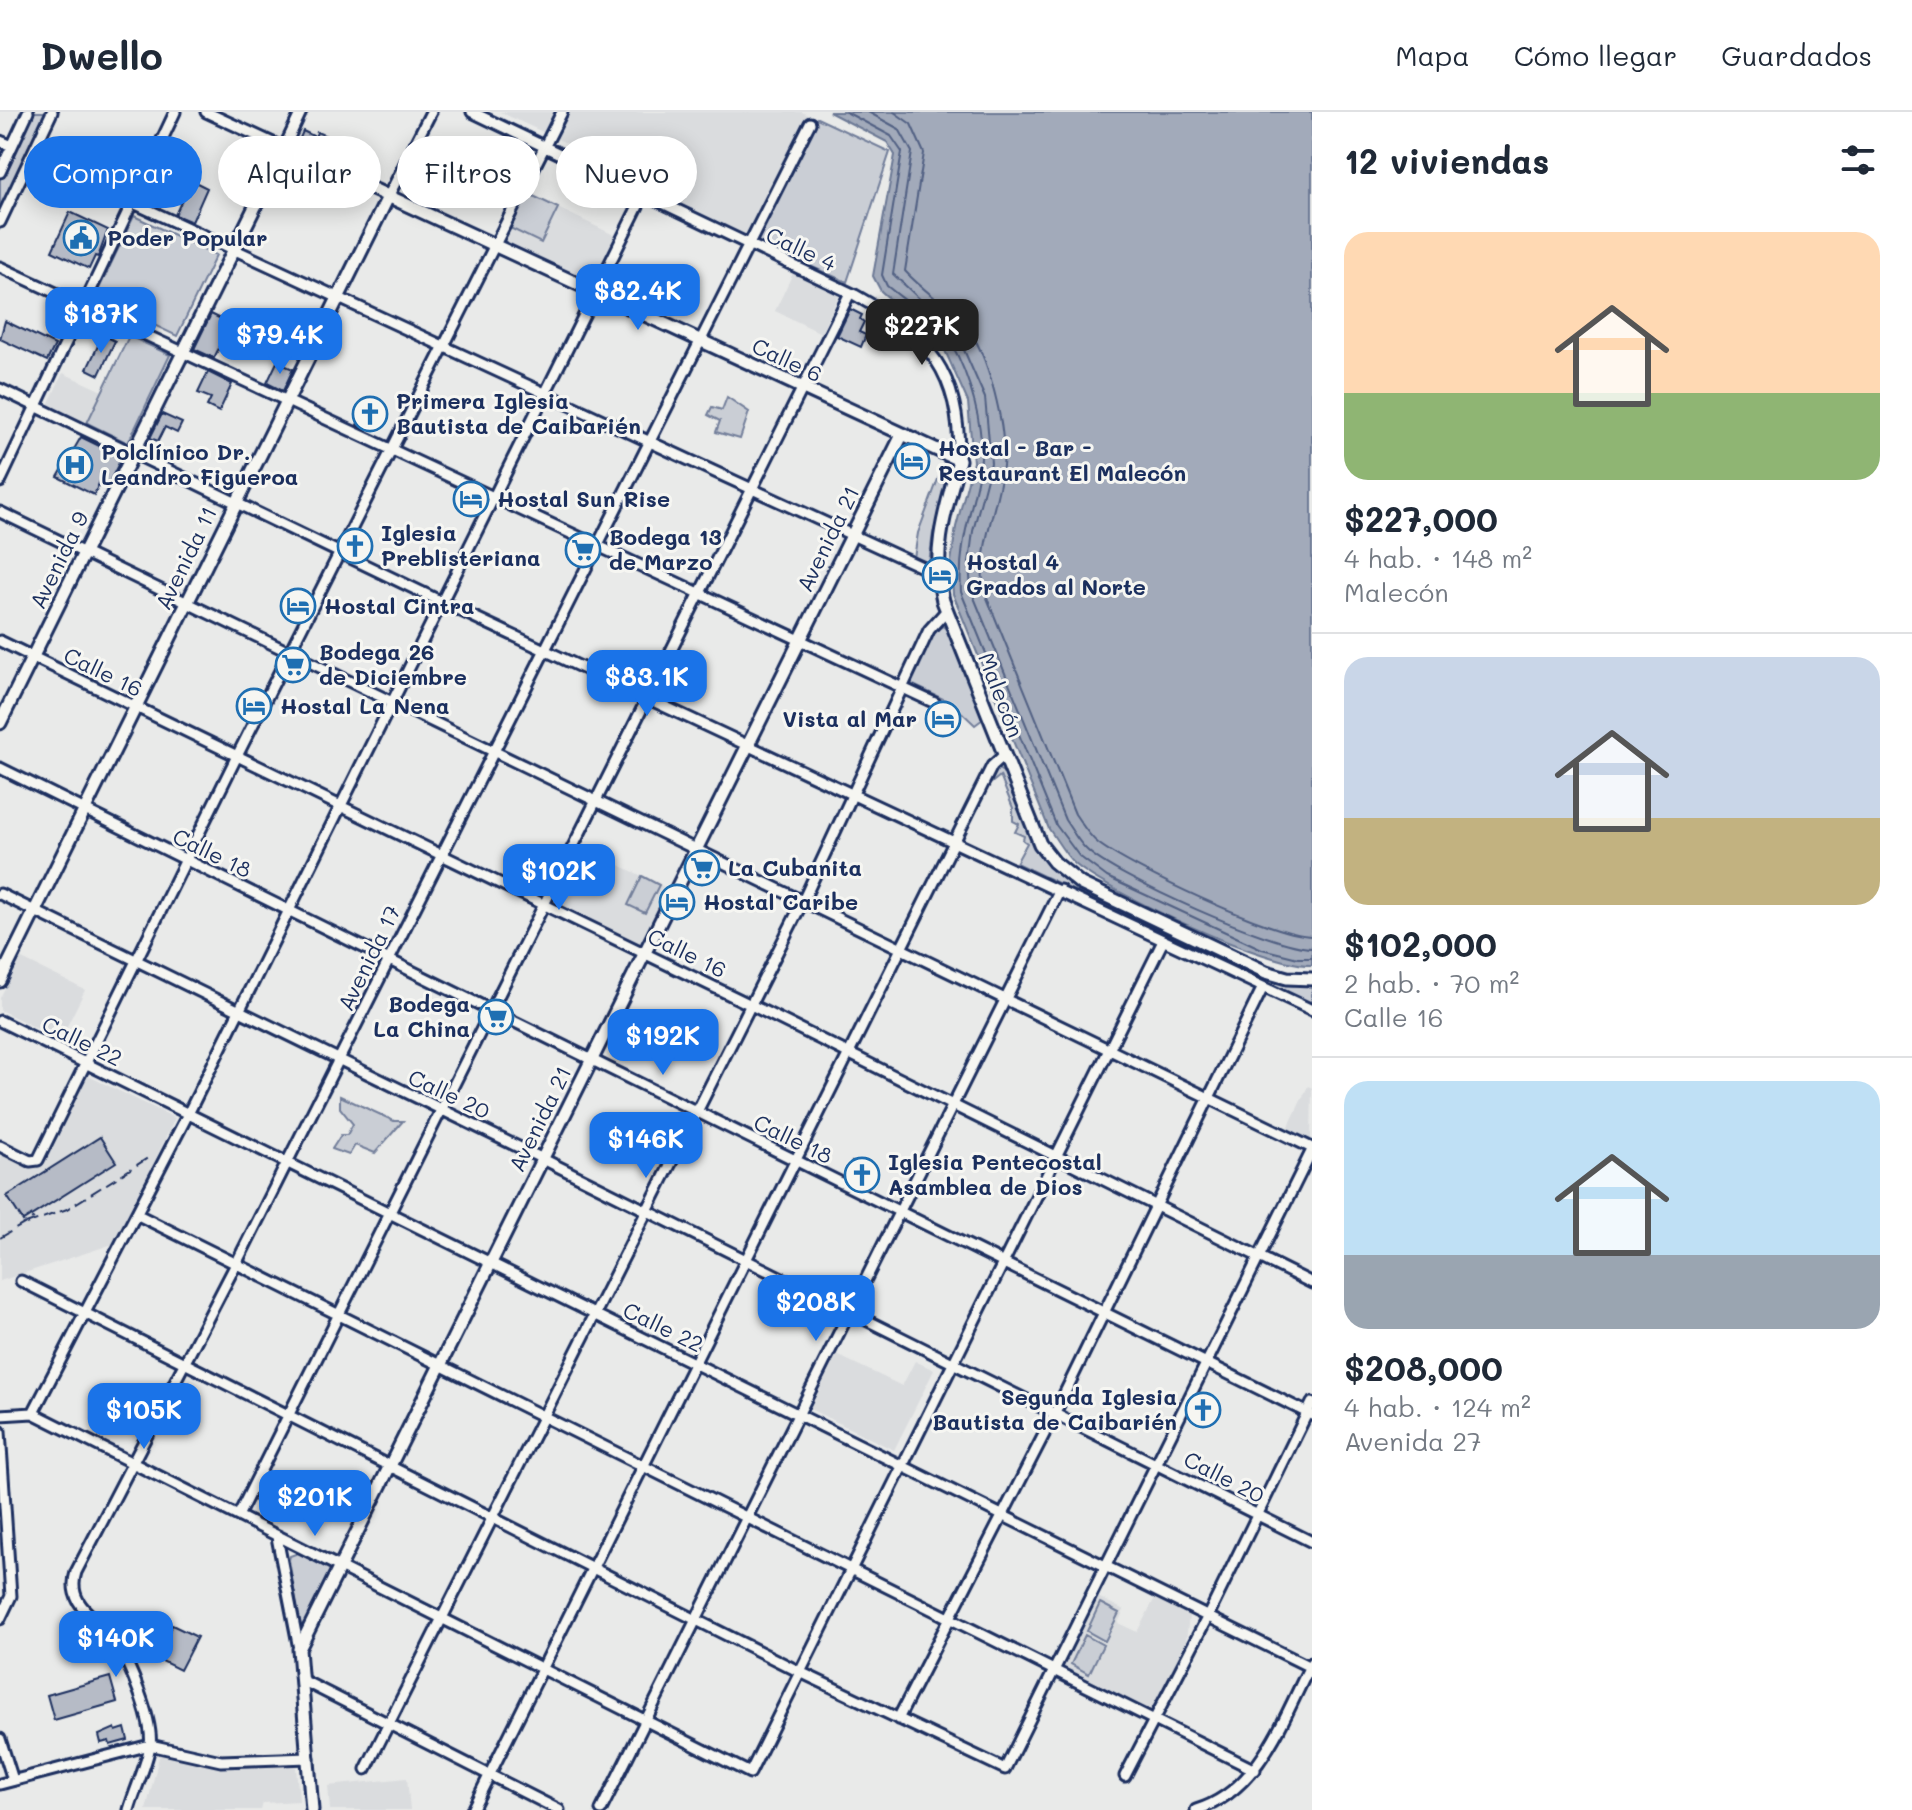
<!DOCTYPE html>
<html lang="es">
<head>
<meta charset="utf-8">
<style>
	:root { --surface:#fff; --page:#f6f6f7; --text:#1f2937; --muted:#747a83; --line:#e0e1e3; --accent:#1a73e8 }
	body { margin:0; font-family:Mali,sans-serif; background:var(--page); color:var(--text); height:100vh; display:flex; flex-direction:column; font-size:30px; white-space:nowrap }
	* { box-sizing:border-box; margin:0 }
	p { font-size:26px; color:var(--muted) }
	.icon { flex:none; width:44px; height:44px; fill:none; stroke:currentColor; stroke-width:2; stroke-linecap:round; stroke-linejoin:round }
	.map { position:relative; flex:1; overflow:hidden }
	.side { display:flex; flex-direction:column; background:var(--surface); width:600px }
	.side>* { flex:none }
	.guide { position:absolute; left:24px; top:24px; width:760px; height:72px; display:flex; gap:16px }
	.price { position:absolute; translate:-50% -68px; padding:0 18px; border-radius:16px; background:var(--accent); color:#fff; font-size:26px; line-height:52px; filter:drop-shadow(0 2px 4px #0008) }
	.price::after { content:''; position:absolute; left:50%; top:48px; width:24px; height:18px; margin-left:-12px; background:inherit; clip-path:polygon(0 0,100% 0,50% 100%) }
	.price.selected { background:#222; color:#fff }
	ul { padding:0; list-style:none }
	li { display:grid; align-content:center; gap:16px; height:424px; padding:0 32px }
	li+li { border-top:2px solid var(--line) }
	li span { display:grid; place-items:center; height:248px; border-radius:24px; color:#555 }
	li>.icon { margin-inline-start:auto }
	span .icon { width:144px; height:144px; fill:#fffc; stroke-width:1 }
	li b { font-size:34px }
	h2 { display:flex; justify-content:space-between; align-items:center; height:96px; padding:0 32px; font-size:34px }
	.chip { padding:0 28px; border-radius:36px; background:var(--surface); box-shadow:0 4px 20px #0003; font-size:28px; line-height:72px }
	.chip.selected { background:var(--accent); color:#fff }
	header { display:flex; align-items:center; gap:48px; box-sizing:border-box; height:112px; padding:0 40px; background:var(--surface); border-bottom:2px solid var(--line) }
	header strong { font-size:38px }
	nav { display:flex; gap:44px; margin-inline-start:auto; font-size:28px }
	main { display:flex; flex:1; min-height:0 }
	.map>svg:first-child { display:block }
	.built { fill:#dadcde }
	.green { fill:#caced5; stroke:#727e9a; stroke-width:2 }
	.water { fill:#a2aaba; stroke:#6c7995; stroke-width:2 }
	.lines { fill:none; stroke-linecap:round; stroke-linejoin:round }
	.shore { stroke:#516083; stroke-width:2 }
	.building { fill:#b6bbc6; stroke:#1b2f5e; stroke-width:2 }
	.minor-casing { stroke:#1b2f5e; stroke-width:15 }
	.major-casing { stroke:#1b2f5e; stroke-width:17 }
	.minor { stroke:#f6f6f2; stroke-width:9 }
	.major { stroke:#f6f6f2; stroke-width:11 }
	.rail { stroke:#1b2f5e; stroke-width:2; stroke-dasharray:12 6; stroke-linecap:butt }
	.labels { text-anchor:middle; stroke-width:6; stroke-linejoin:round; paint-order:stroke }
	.poi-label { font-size:22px; font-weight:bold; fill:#1b2f5e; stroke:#f6f6f2; text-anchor:start }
	.street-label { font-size:22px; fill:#1b2f5e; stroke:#f6f6f2 }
</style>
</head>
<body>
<header>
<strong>Dwello</strong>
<nav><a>Mapa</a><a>Cómo llegar</a><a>Guardados</a></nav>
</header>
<main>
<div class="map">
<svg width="1312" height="1698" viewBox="0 0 1312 1698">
	<rect width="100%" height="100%" fill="#e9eae9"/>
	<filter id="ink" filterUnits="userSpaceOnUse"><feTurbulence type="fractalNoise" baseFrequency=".0125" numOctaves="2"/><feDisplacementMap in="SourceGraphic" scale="16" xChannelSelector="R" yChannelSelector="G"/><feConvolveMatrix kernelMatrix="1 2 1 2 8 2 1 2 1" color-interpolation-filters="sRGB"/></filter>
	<g filter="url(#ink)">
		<path class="built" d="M500,0H802L808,3L746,126L641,76L618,57L598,46Z
			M527,81L616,124L592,173L502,132Z
			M794,159L840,181L821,221L775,199Z
			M63,261L102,279L87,311L48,293Z
			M580,734L669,777L641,835L552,792Z
			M20,846L85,878L60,928L0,898V886Z
			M88,964L175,1006L116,1131L0,1169V1038L36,1055L44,1052Z
			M1308,974L1312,976L1311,1030L1287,1018Z
			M837,1243L902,1274L915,1249L934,1258L894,1338L810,1297Z
			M1098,1485L1124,1498L1118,1511L1137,1520L1155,1486L1189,1504L1185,1537L1153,1600L1062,1554Z
			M160,1641L221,1654L296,1655L299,1689L263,1691L261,1698H146Z
			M407,1666L410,1698H330L328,1674Z"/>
		<path class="green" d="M32,0H47L0,101V67Z
			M817,6L890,40L847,170L752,129Z
			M527,81L558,96L541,131L510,116Z
			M134,104L216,143L177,224L95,185Z
			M129,224L170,243L128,331L87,311Z
			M727,285L749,300L740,327L716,320L720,309L708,303L712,295L722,298Z
			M944,351L949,354L952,362L933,421L929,451L914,446L918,421Z
			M943,514L947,518L983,607L975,613L952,591L909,571L934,520Z
			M996,656L1005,661C1022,703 1035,744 1074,772L1284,870L1312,872V892L1016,751L1027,731L1023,728L1024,724L1015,720L1019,712L1013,709V696L1000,664L989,673L986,670Z
			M642,764L659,773L645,801L628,793Z
			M340,984L394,1009H403L375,1041L355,1033L349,1043L332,1037L341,1023H347L353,1012L340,996Z
			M298,1441L331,1458L305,1513H300L289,1448L290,1444Z
			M1100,1491L1119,1501L1105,1529L1087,1519Z
			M1085,1523L1103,1533L1089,1562L1071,1552Z"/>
		<path class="water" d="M829,0H1312V853C1270,856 1109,781 1075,752C1065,743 1057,728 1049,717L953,482L951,450L956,415L973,350L968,290L943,234L881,179L873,164L895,43L887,30Z"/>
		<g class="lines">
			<path class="shore" d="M846,0L891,24L902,40L882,163L887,174C905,189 939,212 951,231C969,262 986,318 980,354C972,402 958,428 961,480L1056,713L1079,744L1107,765L1262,837L1298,846H1312
				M868,0L899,17L912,40L893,162L957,222L985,286L991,351L973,419L969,451L971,478L1065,708C1072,718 1078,730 1087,738C1115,765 1274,836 1312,836
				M894,0L911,12L924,41L905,159C923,179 947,193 965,213C989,240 1007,319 1003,354C997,399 980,426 983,476L1075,702C1082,712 1089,724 1098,731C1130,756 1274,824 1312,824"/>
		</g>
		<path class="building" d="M303,19L315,25L317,20L326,24L314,40L297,33Z
			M191,68L207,76L192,110L175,103Z
			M70,100L108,118L98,145L95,144L89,157L52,139Z
			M850,197L862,203L860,207L864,210L859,220L866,223L861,235L837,224Z
			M211,202L231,212L214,246L194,237Z
			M5,209L55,233L47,249L0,227Z
			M103,223L115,229L99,263L87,257Z
			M277,250L293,257L283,279L267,271Z
			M208,260L232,272L219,300L207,294L211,286L198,281Z
			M370,286L378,289L375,297L379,298L367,318L357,313L363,300L360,298Z
			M162,302L182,311L177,321L165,315L158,329L150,326Z
			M81,325L122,345L108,373L100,369L94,383L58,365Z
			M906,335L928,345L919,363L897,352Z
			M100,1025L116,1050L23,1109L7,1084Z
			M852,1050L870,1056L867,1062L872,1065L867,1075L845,1064Z
			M172,1513L197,1525L180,1558L156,1546Z
			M110,1565L117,1590L54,1608L47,1583Z
			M115,1616L116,1619L125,1616L128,1628L110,1633L109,1629L101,1631L99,1623Z"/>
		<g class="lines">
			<g class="minor-casing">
				<path id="minor" d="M206,0L284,36L301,0
					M472,0L855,183C930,225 960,259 959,348
					M0,29L12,34
					M32,44C332,185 635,323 937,462
					M0,60L28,0
					M388,85L431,0
					M0,110L52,0
					M0,155L935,591
					M0,277L442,490L1312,898
					M0,370L175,0
					M0,400L1312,1036
					M0,529L751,893L1312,1171
					M0,656L1312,1303
					M0,782L543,1047L1312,1430
					M0,909L1310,1555
					M0,1034L30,1049L38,1048L237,644L562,0
					M136,1102L1255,1658
					M21,1169L800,1560L1005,1657L1312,1038
					M33,1301L189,1000L644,82
					M0,1303L33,1301L750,1661L1163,829
					M0,1319L11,1484L0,1507
					M238,1404L850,181
					M277,1425L299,1537
					M302,1568L559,1698
					M898,1607L1055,1301L1263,875
					M0,1627L13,1668
					M366,1657L803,789L929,518L947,498
					M1125,1664L1208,1504L1312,1291
					M0,1672L150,1633L221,1649L309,1646
					M129,1698C135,1677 146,1655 150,1634C154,1609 129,1551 116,1530C100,1506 65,1495 76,1460L236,1152L810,11
					M472,1698L992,654L1003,644
					M601,1698L1060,778
					M1196,1698C1260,1679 1284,1604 1312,1550"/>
			</g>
			<g class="major-casing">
				<path id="major" d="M0,611L284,36L959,348C946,396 931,439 943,489L1040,732L1054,750L1081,772L1266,860L1287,866L1312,867
					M0,869L388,85
					M312,1698L299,1537L902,323"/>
			</g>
			<use href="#minor" class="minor"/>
			<use href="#major" class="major"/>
			<path class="rail" d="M26,1112L67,1097L151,1044
				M0,1126L34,1106"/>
		</g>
	</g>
	<defs>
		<g id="civic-ring" transform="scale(1.8)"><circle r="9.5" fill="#f6f6f2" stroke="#1f6fb2" stroke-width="1.5"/><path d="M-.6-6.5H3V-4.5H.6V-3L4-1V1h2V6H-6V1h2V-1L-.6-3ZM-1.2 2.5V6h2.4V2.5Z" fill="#1f6fb2"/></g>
		<g id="church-ring" transform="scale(1.8)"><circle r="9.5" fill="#f6f6f2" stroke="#1f6fb2" stroke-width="1.5"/><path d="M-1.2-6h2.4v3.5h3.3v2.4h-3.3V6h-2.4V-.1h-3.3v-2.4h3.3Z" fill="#1f6fb2"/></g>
		<g id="hotel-ring" transform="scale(1.8)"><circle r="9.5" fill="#f6f6f2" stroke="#1f6fb2" stroke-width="1.5"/><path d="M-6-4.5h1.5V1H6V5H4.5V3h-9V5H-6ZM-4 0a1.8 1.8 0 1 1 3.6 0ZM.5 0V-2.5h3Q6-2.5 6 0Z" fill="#1f6fb2"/></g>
		<g id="hospital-ring" transform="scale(1.8)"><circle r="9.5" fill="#f6f6f2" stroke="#1f6fb2" stroke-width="1.5"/><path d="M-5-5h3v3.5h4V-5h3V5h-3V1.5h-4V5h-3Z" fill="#1f6fb2"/></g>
		<g id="supermarket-ring" transform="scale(1.8)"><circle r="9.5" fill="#f6f6f2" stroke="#1f6fb2" stroke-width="1.5"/><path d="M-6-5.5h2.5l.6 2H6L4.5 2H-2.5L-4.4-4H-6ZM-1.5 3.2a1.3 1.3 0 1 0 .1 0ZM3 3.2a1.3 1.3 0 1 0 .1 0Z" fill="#1f6fb2"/></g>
	</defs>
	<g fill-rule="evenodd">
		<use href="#civic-ring" x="81" y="126"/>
		<use href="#church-ring" x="370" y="302"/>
		<use href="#hotel-ring" x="912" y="349"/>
		<use href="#hospital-ring" x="75" y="353"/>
		<use href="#hotel-ring" x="471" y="387"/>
		<use href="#church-ring" x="355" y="434"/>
		<use href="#supermarket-ring" x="583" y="438"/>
		<use href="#hotel-ring" x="940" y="463"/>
		<use href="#hotel-ring" x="298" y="494"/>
		<use href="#supermarket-ring" x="293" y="553"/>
		<use href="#hotel-ring" x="254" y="594"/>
		<use href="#hotel-ring" x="943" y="607"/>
		<use href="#supermarket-ring" x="702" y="756"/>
		<use href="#hotel-ring" x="677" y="790"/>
		<use href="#supermarket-ring" x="496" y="905"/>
		<use href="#church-ring" x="862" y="1063"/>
		<use href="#church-ring" x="1203" y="1298"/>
	</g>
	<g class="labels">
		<g class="poi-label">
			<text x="107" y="134">Poder Popular</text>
			<text x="396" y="297">Primera Iglesia<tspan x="396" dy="25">Bautista de Caibarién</tspan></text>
			<text x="938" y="344">Hostal - Bar -<tspan x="938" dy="25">Restaurant El Malecón</tspan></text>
			<text x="101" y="348">Polclínico Dr.<tspan x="101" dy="25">Leandro Figueroa</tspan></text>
			<text x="497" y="395">Hostal Sun Rise</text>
			<text x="381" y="429">Iglesia<tspan x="381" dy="25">Preblisteriana</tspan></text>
			<text x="609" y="433">Bodega 13<tspan x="609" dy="25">de Marzo</tspan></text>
			<text x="966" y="458">Hostal 4<tspan x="966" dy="25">Grados al Norte</tspan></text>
			<text x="324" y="502">Hostal Cintra</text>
			<text x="319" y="548">Bodega 26<tspan x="319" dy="25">de Diciembre</tspan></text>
			<text x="280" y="602">Hostal La Nena</text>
			<text x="917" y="615" text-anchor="end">Vista al Mar</text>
			<text x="728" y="764">La Cubanita</text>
			<text x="703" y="798">Hostal Caribe</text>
			<text x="470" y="900" text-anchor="end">Bodega<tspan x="470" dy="25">La China</tspan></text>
			<text x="888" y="1058">Iglesia Pentecostal<tspan x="888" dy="25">Asamblea de Dios</tspan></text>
			<text x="1177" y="1293" text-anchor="end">Segunda Iglesia<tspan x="1177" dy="25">Bautista de Caibarién</tspan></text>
		</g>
		<g class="street-label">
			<text transform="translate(801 137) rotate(25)" y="8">Calle 4</text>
			<text transform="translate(787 248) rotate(25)" y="8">Calle 6</text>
			<text transform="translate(828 427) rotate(-64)" y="8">Avenida 21</text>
			<text transform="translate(186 446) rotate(-64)" y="8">Avenida 11</text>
			<text transform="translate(59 448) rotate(-64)" y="8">Avenida 9</text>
			<text transform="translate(103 560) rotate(26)" y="8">Calle 16</text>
			<text transform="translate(1001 583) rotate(69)" y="8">Malecón</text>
			<text transform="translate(212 741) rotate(26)" y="8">Calle 18</text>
			<text transform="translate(687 841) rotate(26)" y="8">Calle 16</text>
			<text transform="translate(369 846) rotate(-64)" y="8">Avenida 17</text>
			<text transform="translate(82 929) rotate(26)" y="8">Calle 22</text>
			<text transform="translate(449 982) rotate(25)" y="8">Calle 20</text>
			<text transform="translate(540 1007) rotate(-64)" y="8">Avenida 21</text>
			<text transform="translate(793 1027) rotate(26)" y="8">Calle 18</text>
			<text transform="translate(663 1215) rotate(26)" y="8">Calle 22</text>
			<text transform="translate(1224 1365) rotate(27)" y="8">Calle 20</text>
		</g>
	</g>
</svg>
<b class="price" style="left:638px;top:220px">$82.4K</b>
<b class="price" style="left:101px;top:243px">$187K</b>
<b class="price selected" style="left:922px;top:255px">$227K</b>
<b class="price" style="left:280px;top:264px">$79.4K</b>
<b class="price" style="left:647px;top:606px">$83.1K</b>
<b class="price" style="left:559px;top:800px">$102K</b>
<b class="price" style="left:663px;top:965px">$192K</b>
<b class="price" style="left:646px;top:1068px">$146K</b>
<b class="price" style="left:816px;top:1231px">$208K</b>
<b class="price" style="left:144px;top:1339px">$105K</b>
<b class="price" style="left:315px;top:1426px">$201K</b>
<b class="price" style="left:116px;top:1567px">$140K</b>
<div class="guide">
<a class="chip selected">Comprar</a>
<a class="chip">Alquilar</a>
<a class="chip">Filtros</a>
<a class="chip">Nuevo</a>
</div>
</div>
<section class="side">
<h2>12 viviendas<svg class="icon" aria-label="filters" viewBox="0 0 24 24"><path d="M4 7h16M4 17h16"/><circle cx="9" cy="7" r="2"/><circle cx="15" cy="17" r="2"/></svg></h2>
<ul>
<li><span style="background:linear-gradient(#ffd9b3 65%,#8fb573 0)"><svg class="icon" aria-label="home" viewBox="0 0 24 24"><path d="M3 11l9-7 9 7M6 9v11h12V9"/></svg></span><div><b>$227,000</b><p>4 hab. · 148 m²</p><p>Malecón</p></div></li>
<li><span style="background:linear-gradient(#c9d6e8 65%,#c2b280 0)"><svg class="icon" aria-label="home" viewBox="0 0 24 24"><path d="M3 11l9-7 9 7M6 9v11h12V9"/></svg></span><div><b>$102,000</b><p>2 hab. · 70 m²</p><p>Calle 16</p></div></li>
<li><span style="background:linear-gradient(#bfe0f5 70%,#9aa5b1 0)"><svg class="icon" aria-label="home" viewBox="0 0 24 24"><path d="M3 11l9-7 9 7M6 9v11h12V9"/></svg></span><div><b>$208,000</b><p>4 hab. · 124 m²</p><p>Avenida 27</p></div></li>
</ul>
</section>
</main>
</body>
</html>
